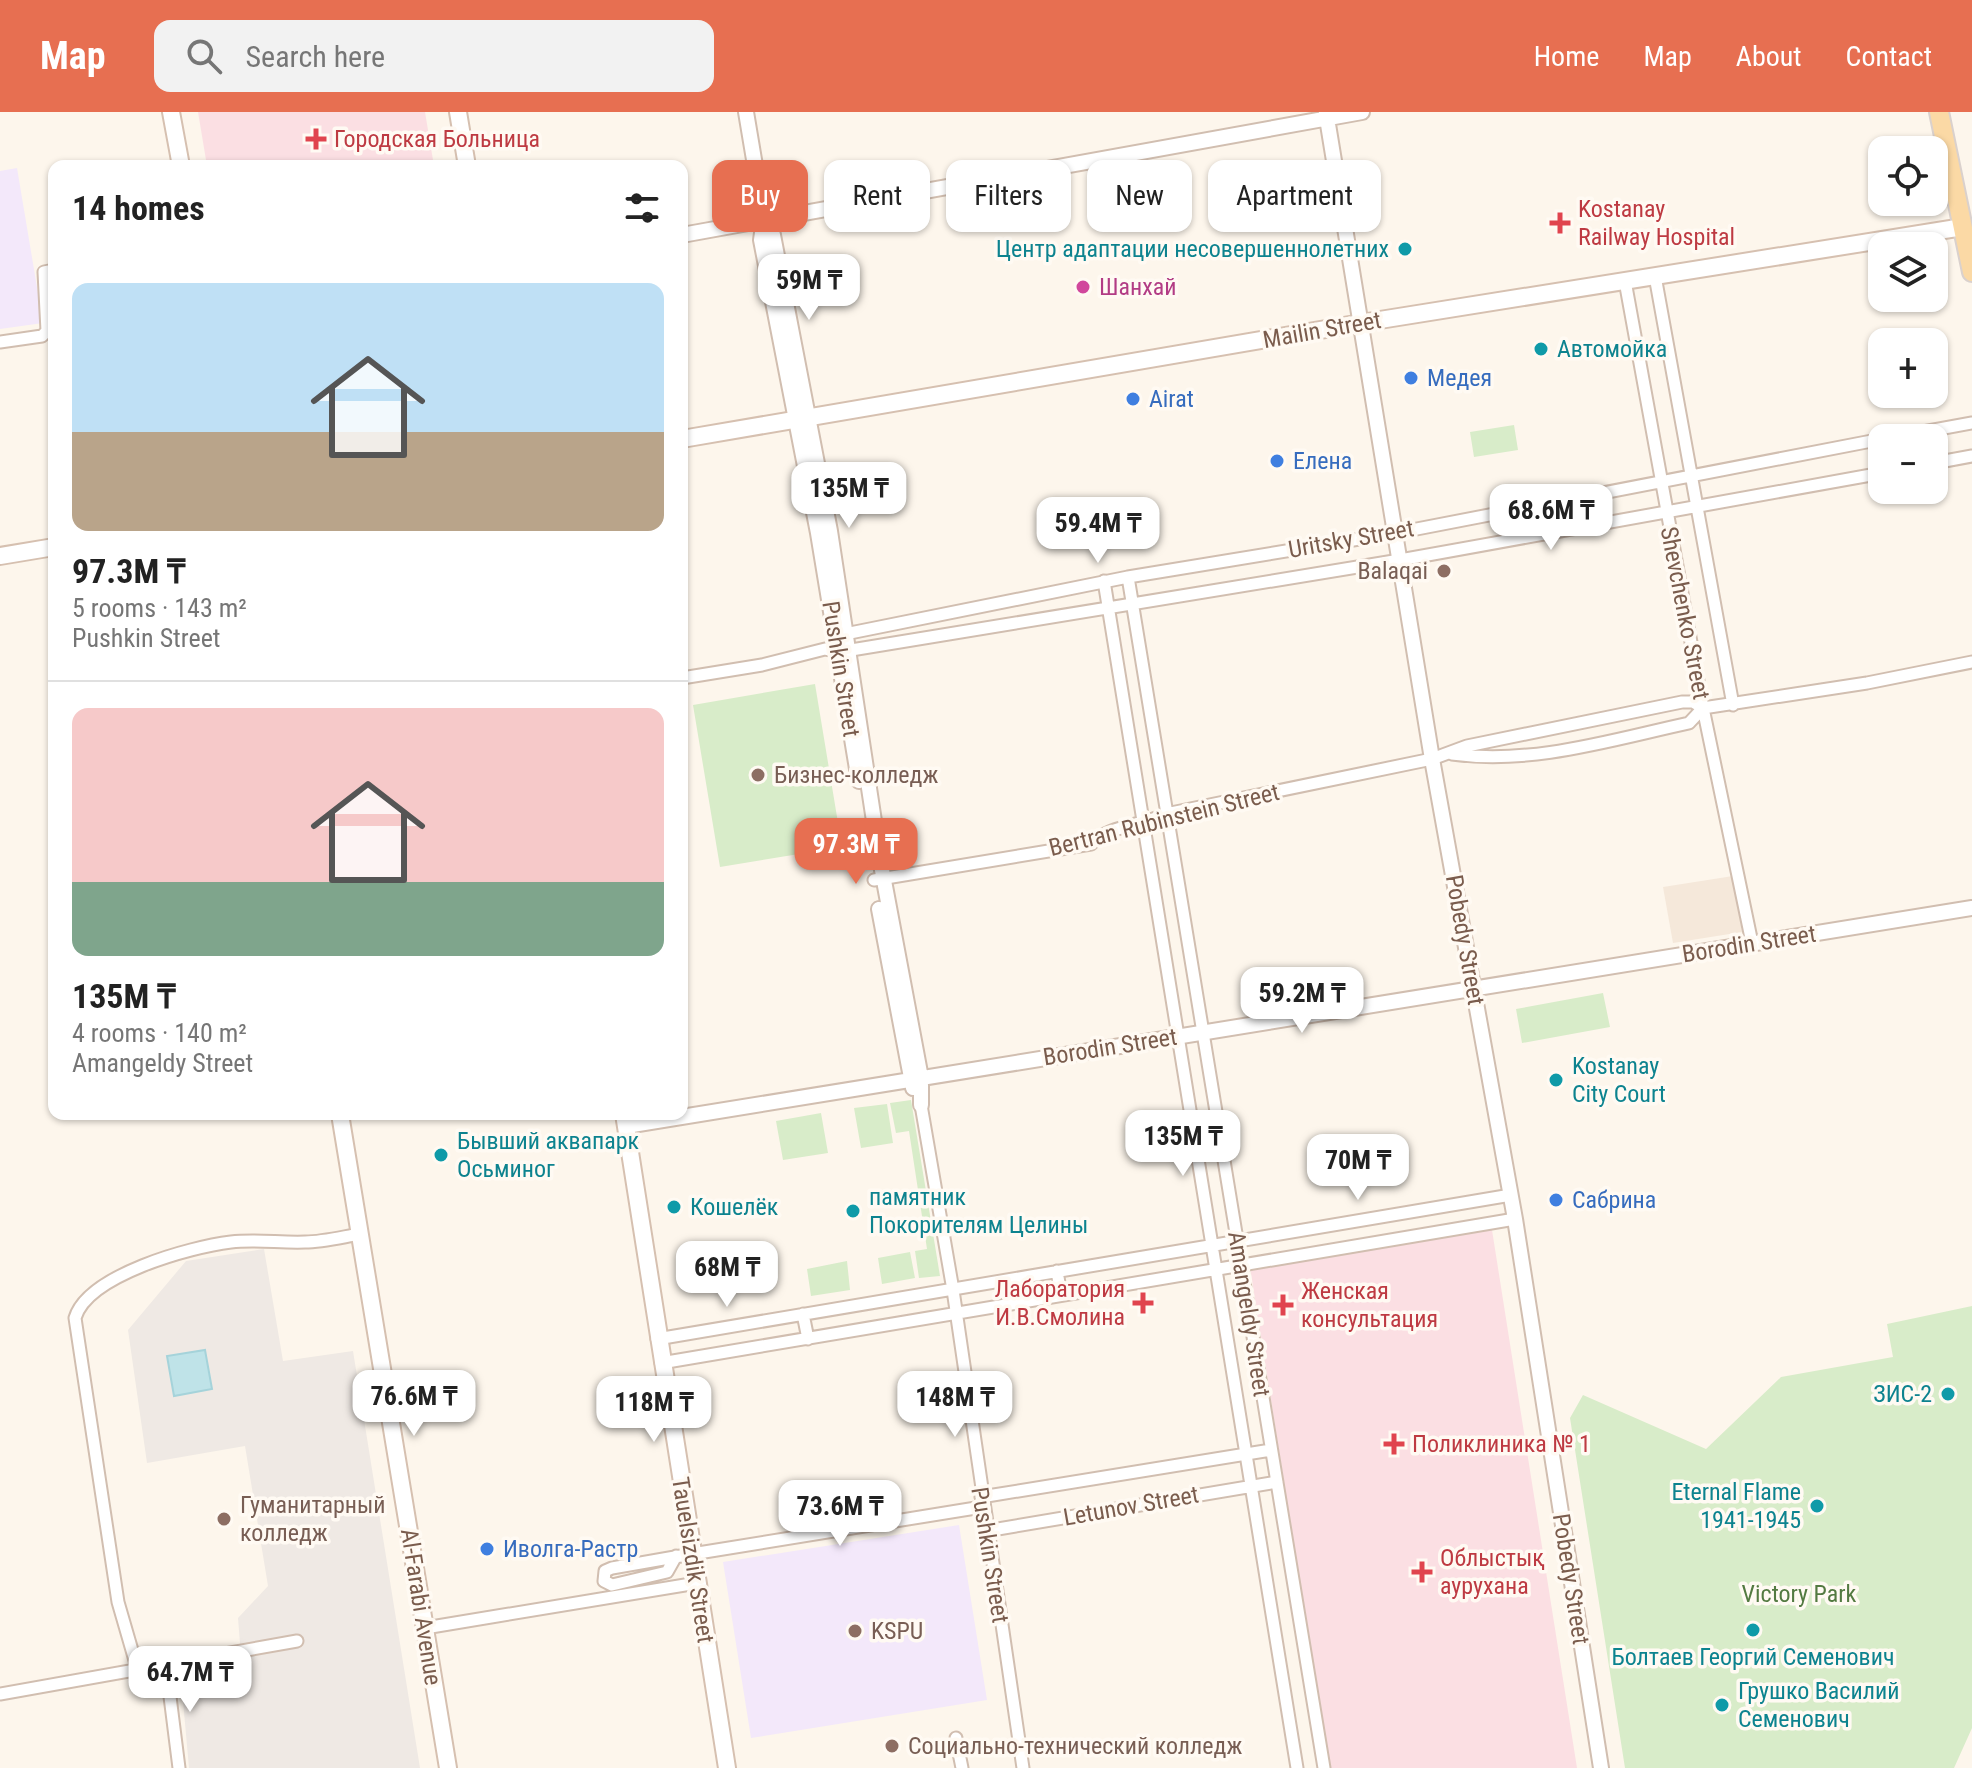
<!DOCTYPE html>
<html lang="en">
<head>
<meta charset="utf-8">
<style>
	:root { --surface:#fff; --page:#f2f2f2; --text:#222; --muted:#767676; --line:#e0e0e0; --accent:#e76f51 }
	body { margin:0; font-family:"Roboto Condensed",sans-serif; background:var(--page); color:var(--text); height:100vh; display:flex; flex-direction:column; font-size:30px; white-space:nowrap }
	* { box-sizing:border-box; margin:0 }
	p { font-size:26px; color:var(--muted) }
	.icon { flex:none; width:44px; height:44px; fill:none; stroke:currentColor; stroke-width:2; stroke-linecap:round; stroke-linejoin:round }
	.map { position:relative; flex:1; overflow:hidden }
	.side { position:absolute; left:48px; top:48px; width:640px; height:960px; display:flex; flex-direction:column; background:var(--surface); border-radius:16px; box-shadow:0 2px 6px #0004 }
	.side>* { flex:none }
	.banner { position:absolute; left:712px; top:48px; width:760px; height:72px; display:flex; gap:16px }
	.buttons { position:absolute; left:1868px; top:24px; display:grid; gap:16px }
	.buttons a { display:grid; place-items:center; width:80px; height:80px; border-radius:16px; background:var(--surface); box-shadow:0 2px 6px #0004; font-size:40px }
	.price { position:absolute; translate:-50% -68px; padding:0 18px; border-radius:16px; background:#fff; color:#222; font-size:26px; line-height:52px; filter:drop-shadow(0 2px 4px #0008) }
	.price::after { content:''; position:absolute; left:50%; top:48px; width:24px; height:18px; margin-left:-12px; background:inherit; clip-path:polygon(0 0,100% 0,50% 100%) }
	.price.active { background:var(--accent); color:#fff }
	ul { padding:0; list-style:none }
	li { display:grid; align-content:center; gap:16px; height:424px; padding:0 24px }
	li+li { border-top:2px solid var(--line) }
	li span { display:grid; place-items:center; height:248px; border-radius:16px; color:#555 }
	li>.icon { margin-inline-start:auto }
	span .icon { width:144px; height:144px; fill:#fffc; stroke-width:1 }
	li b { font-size:34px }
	h2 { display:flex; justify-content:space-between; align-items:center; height:96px; padding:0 24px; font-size:34px }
	.chip { padding:0 28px; border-radius:16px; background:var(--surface); box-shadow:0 2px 6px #0004; font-size:28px; line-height:72px }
	.chip.active { background:var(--accent); color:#fff }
	header { display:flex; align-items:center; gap:48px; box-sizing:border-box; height:112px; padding:0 40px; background:var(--accent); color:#fff }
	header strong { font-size:38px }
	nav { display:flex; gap:44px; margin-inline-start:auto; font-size:28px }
	.search { width:560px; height:72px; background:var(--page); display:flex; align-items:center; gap:20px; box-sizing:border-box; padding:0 28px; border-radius:16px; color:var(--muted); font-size:30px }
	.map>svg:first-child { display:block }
	.residential { fill:#f5e8da }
	.industrial { fill:#efe9e4 }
	.education { fill:#f3e8fa }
	.medical { fill:#fbdfe3 }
	.green { fill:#d8ecc9 }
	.water { fill:#bfe3e8; stroke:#a5d3da; stroke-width:2 }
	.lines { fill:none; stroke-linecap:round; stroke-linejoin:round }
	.minor-casing { stroke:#d1beb0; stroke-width:15 }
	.tertiary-casing { stroke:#d1beb0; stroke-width:18 }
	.secondary-casing { stroke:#d6c0b0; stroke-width:20 }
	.primary-casing { stroke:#dad1cd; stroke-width:22 }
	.minor { stroke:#fff; stroke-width:11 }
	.tertiary { stroke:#fff; stroke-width:14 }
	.secondary { stroke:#fff; stroke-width:16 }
	.primary { stroke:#fbd9a5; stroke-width:18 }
	.health-dot { fill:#e0444e; stroke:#fffaf3; stroke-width:3 }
	.culture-dot { fill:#0f9aa8; stroke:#fffaf3; stroke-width:3 }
	.hotel-dot { fill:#d1479c; stroke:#fffaf3; stroke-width:3 }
	.shop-dot { fill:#3f7fe0; stroke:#fffaf3; stroke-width:3 }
	.education-dot { fill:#8d6e63; stroke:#fffaf3; stroke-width:3 }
	.labels { text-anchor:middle; stroke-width:7; stroke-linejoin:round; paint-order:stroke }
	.health-label { font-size:24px; fill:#be3a42; stroke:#fffaf3; text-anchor:start }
	.culture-label { font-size:24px; fill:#0d838f; stroke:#fffaf3; text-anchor:start }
	.hotel-label { font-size:24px; fill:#b23c85; stroke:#fffaf3; text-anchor:start }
	.street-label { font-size:24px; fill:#7a5c4d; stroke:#fffaf3 }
	.shop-label { font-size:24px; fill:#366cbe; stroke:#fffaf3; text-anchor:start }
	.education-label { font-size:24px; fill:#785e54; stroke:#fffaf3; text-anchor:start }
	.park-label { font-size:24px; fill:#537a41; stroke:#fffaf3 }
</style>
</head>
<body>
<header>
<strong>Map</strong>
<div class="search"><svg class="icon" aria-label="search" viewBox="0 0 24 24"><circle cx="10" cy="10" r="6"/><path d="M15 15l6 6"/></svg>Search here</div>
<nav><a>Home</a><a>Map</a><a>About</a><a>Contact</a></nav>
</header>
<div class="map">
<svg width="1972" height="1656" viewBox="0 0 1972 1656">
	<rect width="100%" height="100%" fill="#fdf6ec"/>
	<path class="residential" d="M1733,764L1742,820L1673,831L1663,775Z"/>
	<path class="industrial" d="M264,1137L283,1249L353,1239L420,1656H189L180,1555L241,1544L238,1506L268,1474L245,1334L147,1351L128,1218L186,1149Z"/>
	<path class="education" d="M17,56L43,211L0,217V59Z
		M959,1413L987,1588L751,1626L723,1450Z"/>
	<path class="medical" d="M198,0H425L434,54H207Z
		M1492,1118L1577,1656H1329L1250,1155Z"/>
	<path class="green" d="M1514,313L1518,338L1474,345L1470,320Z
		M815,572L842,735L720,755L693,593Z
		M1603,881L1610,915L1522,931L1516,897Z
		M911,988L940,1164L919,1166L915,1139L927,1137L909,1019L896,1021L890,991Z
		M887,992L893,1031L861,1036L854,996Z
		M821,1001L828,1041L783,1048L776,1009Z
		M910,1140L915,1166L882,1172L878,1146Z
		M847,1149L850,1178L811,1184L807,1157Z
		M1972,1194V1616L1954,1656H1625L1570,1306L1583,1283L1706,1337L1781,1265L1893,1245L1887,1212Z"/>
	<path class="water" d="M205,1238L212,1277L174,1284L167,1244Z"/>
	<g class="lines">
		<g class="minor-casing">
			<path id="minor" d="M1655,164L1733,593
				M1625,169L1703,596L1752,831
				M0,230L42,224L47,219L44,160L54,158
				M1890,326L1972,311
				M1934,351L1972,344
				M1128,465L1324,1656
				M1104,469L1297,1656
				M840,523L1128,465L1396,421L1882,327
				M682,566L762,553L825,537L839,540L1400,448L1882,361
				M1703,596L1867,571L1972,550
				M1452,642C1532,653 1611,628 1689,611L1703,596
				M874,768L1091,732C1109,713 1142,714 1166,702L1432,647L1467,634L1682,590H1693L1703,596
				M921,993L953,1178L1023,1656
				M1057,1159L1061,1183
				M803,1202L808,1227
				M657,1227L1511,1083
				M661,1251L1515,1107
				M981,1385L1271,1338
				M986,1419L1277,1370
				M676,1444L667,1460L612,1473L604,1469L605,1459L612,1456L692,1442L982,1395
				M425,1516L697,1471
				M166,1553L179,1656
				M138,1559L118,1490L75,1206C88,1163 190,1135 231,1130C255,1127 281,1131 305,1130C323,1130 342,1125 360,1122
				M0,1582L297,1529
				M956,1626L962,1656"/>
		</g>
		<g class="tertiary-casing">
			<path id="tertiary" d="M746,0L764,107L773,123L830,419L879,742L921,966V993
				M1326,0L1432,647L1515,1107L1601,1656
				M764,107L761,128L818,421L859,669
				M682,123L1362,0
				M879,797L913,976
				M626,1014L1972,796"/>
		</g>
		<g class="secondary-casing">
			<path id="secondary" d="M171,0L181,54
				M458,0L467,54
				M682,327L1361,211L1963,115
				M0,444L54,435
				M340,1002L448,1656
				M624,1002L727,1656"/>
		</g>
		<g class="primary-casing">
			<path id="primary" d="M1939,0L1972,160"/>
		</g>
		<use href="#minor" class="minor"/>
		<use href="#tertiary" class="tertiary"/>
		<use href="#secondary" class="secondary"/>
		<use href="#primary" class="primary"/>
	</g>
	<g class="health-dot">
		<path d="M312 15h8v8h8v8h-8v8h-8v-8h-8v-8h8z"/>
		<path d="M1556 99h8v8h8v8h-8v8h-8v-8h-8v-8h8z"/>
		<path d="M1139 1179h8v8h8v8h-8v8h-8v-8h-8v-8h8z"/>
		<path d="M1279 1181h8v8h8v8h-8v8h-8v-8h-8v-8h8z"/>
		<path d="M1390 1320h8v8h8v8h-8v8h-8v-8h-8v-8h8z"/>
		<path d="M1418 1448h8v8h8v8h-8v8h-8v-8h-8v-8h8z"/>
	</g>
	<g class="culture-dot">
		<circle cx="1405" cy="137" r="8"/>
		<circle cx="1541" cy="237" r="8"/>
		<circle cx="1556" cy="968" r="8"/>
		<circle cx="441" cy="1043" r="8"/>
		<circle cx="674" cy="1095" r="8"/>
		<circle cx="853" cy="1099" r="8"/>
		<circle cx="1948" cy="1282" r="8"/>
		<circle cx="1817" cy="1394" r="8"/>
		<circle cx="1753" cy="1518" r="8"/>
		<circle cx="1722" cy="1593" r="8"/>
	</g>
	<circle class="hotel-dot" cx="1083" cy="175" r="8"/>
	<g class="shop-dot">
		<circle cx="1411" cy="266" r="8"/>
		<circle cx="1133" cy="287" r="8"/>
		<circle cx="1277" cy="349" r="8"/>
		<circle cx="1556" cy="1088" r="8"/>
		<circle cx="487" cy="1437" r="8"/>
	</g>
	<g class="education-dot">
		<circle cx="1444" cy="459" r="8"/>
		<circle cx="758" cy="663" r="8"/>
		<circle cx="224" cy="1407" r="8"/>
		<circle cx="855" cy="1519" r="8"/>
		<circle cx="892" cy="1634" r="8"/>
	</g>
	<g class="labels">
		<g class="health-label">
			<text x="334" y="35">Городская Больница</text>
			<text x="1578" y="105">Kostanay<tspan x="1578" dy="28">Railway Hospital</tspan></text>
			<text x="1125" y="1185" text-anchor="end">Лаборатория<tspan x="1125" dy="28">И.В.Смолина</tspan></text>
			<text x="1301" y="1187">Женская<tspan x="1301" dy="28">консультация</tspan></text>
			<text x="1412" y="1340">Поликлиника № 1</text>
			<text x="1440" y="1454">Облыстық<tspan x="1440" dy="28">аурухана</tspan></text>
		</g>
		<g class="culture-label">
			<text x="1389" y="145" text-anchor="end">Центр адаптации несовершеннолетних</text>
			<text x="1557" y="245">Автомойка</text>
			<text x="1572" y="962">Kostanay<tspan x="1572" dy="28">City Court</tspan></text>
			<text x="457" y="1037">Бывший аквапарк<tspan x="457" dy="28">Осьминог</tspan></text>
			<text x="869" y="1093">памятник<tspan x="869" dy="28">Покорителям Целины</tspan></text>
			<text x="690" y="1103">Кошелёк</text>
			<text x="1932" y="1290" text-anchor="end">ЗИС-2</text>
			<text x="1801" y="1388" text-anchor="end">Eternal Flame<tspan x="1801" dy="28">1941-1945</tspan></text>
			<text x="1753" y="1553" text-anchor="middle">Болтаев Георгий Семенович</text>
			<text x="1738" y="1587">Грушко Василий<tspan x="1738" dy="28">Семенович</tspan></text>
		</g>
		<g class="hotel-label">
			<text x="1099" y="183">Шанхай</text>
		</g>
		<g class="street-label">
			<text transform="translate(1322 218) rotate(-10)" y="8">Mailin Street</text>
			<text transform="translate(1351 427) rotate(-10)" y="8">Uritsky Street</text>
			<text transform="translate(1685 501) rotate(79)" y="8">Shevchenko Street</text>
			<text transform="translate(841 557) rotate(81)" y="8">Pushkin Street</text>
			<text transform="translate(1164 708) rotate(-14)" y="8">Bertran Rubinstein Street</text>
			<text transform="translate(1465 828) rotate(80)" y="8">Pobedy Street</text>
			<text transform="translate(1749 832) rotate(-9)" y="8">Borodin Street</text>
			<text transform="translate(1110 935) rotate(-9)" y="8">Borodin Street</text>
			<text transform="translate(1249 1202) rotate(81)" y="8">Amangeldy Street</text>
			<text transform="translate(1131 1394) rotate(-10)" y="8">Letunov Street</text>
			<text transform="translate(990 1443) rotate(81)" y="8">Pushkin Street</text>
			<text transform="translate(693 1448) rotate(81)" y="8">Tauelsіzdіk Street</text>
			<text transform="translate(1571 1467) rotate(81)" y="8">Pobedy Street</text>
			<text transform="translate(421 1495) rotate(81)" y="8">Al-Farabi Avenue</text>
		</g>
		<g class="shop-label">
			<text x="1427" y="274">Медея</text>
			<text x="1149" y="295">Airat</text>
			<text x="1293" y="357">Елена</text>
			<text x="1572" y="1096">Сабрина</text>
			<text x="503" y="1445">Иволга-Растр</text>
		</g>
		<g class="education-label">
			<text x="1428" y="467" text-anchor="end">Balaqai</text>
			<text x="774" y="671">Бизнес-колледж</text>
			<text x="240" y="1401">Гуманитарный<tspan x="240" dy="28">колледж</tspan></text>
			<text x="871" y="1527">KSPU</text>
			<text x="908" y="1642">Социально-технический колледж</text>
		</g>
		<g class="park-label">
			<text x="1799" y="1490">Victory Park</text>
		</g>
	</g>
</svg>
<div class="buttons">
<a><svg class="icon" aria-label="locate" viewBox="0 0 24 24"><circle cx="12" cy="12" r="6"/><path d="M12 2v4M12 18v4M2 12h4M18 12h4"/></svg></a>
<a><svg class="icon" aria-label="layers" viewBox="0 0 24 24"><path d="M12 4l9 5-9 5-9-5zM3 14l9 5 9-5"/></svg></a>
<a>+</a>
<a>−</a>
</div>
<b class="price" style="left:809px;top:210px">59M ₸</b>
<b class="price" style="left:849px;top:418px">135M ₸</b>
<b class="price" style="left:1551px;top:440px">68.6M ₸</b>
<b class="price" style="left:1098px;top:453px">59.4M ₸</b>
<b class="price active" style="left:856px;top:774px">97.3M ₸</b>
<b class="price" style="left:1302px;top:923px">59.2M ₸</b>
<b class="price" style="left:1183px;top:1066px">135M ₸</b>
<b class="price" style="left:1358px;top:1090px">70M ₸</b>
<b class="price" style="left:727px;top:1197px">68M ₸</b>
<b class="price" style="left:414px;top:1326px">76.6M ₸</b>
<b class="price" style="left:955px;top:1327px">148M ₸</b>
<b class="price" style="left:654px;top:1332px">118M ₸</b>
<b class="price" style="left:840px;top:1436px">73.6M ₸</b>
<b class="price" style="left:190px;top:1602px">64.7M ₸</b>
<div class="banner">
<a class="chip active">Buy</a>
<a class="chip">Rent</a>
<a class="chip">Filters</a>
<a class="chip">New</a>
<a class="chip">Apartment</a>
</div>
<section class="side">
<h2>14 homes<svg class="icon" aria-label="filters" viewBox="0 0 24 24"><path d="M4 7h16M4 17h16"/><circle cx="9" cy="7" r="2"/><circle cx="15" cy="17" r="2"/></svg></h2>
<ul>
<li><span style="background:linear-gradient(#bfe0f5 60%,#b9a48a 0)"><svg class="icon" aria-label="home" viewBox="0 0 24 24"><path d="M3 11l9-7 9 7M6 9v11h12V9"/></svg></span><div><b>97.3M ₸</b><p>5 rooms · 143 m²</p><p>Pushkin Street</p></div></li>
<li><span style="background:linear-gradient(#f6c9c9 70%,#7fa58c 0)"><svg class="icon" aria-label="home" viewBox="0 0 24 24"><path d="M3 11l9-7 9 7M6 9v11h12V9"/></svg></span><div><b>135M ₸</b><p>4 rooms · 140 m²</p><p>Amangeldy Street</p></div></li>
</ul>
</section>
</div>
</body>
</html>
